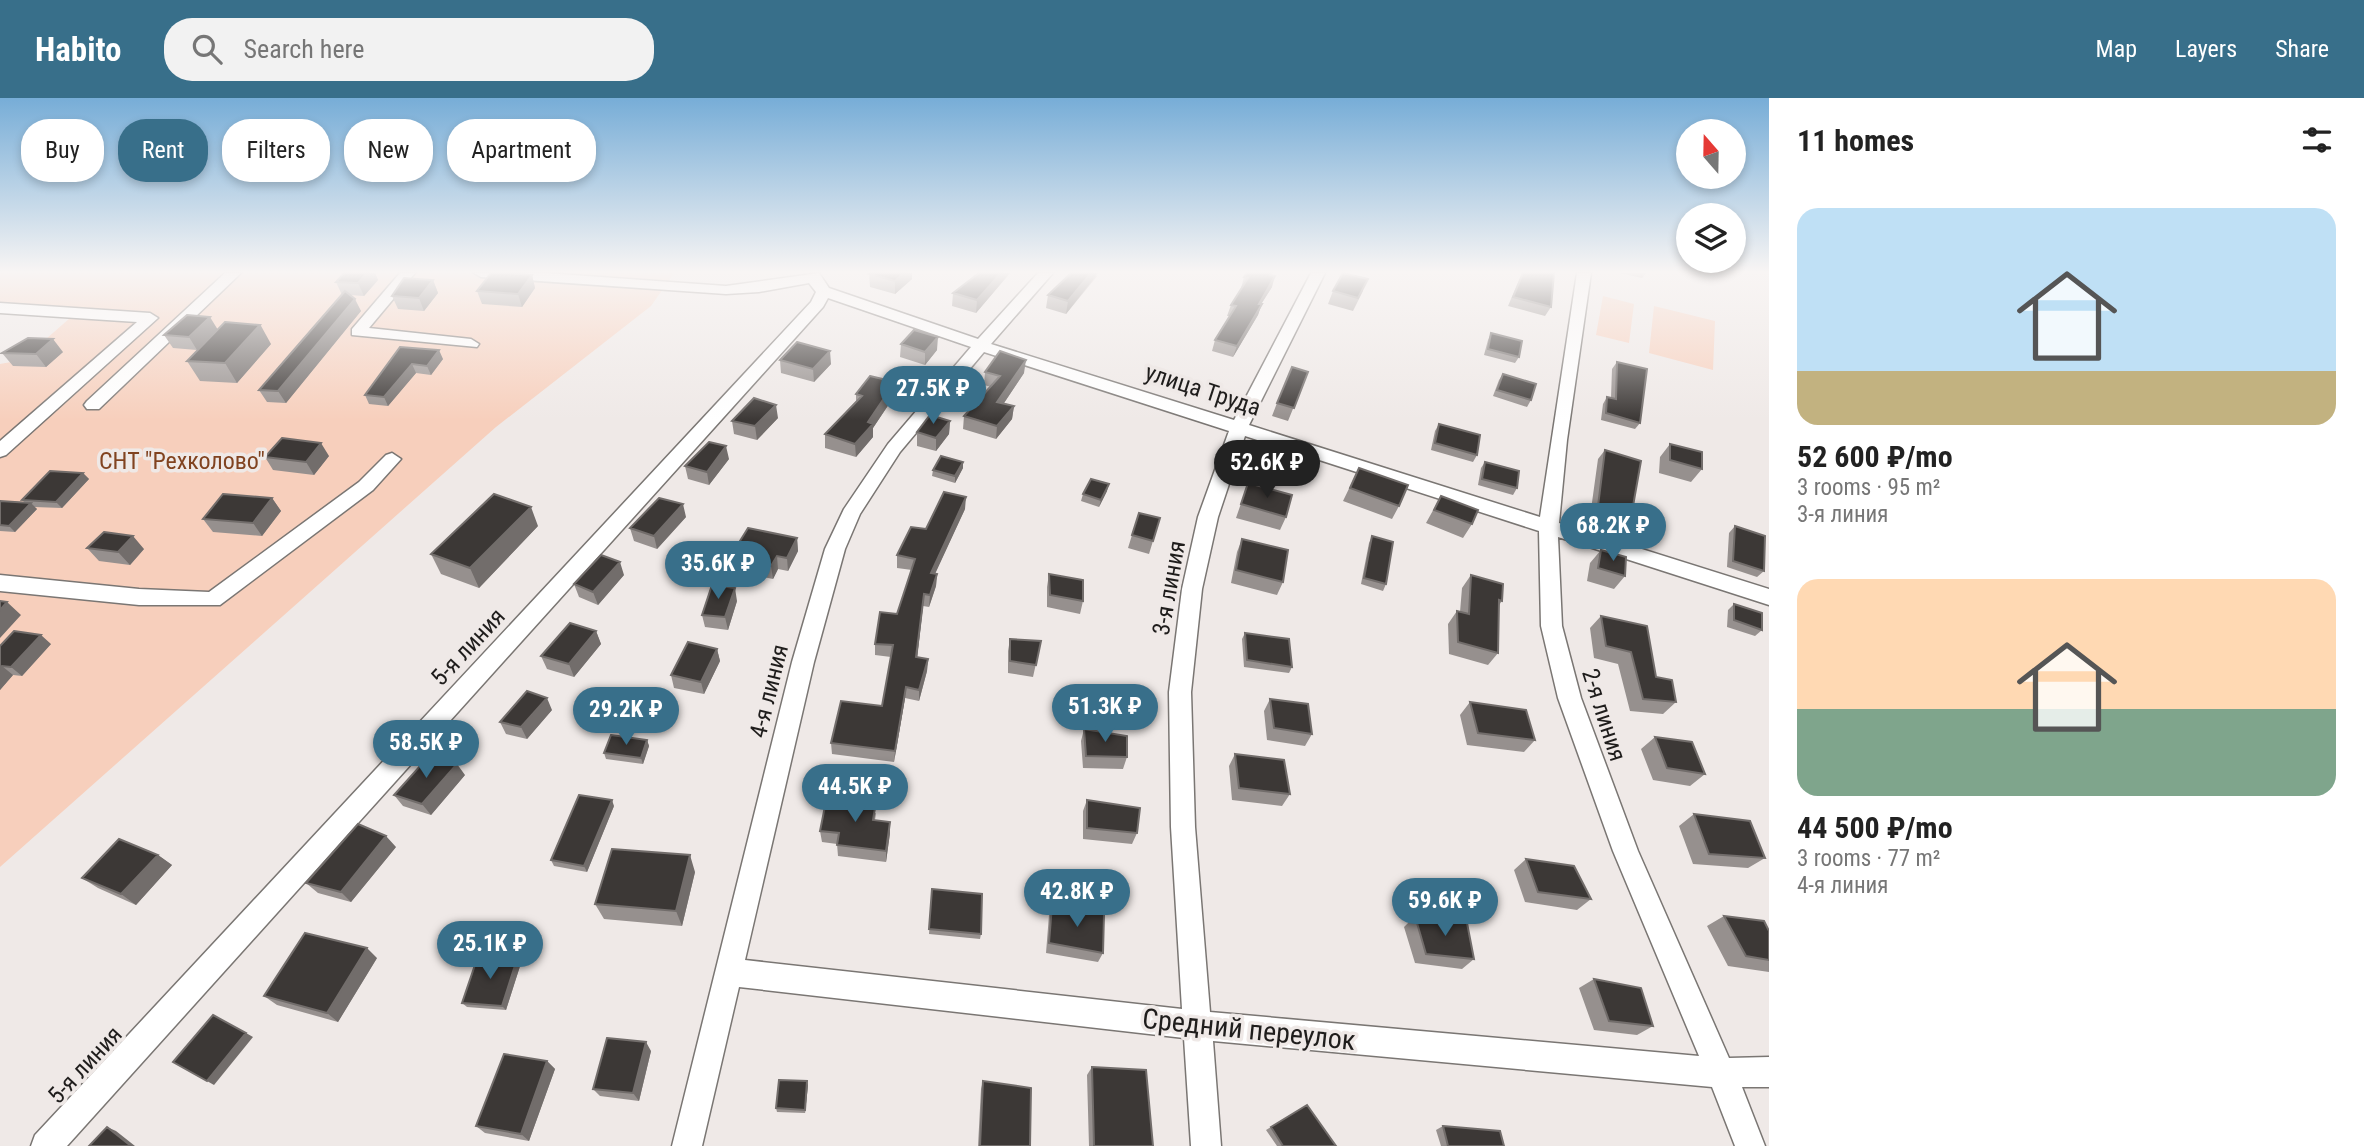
<!DOCTYPE html>
<html lang="en">
<head>
<meta charset="utf-8">
<style>
	:root { --surface:#fff; --page:#f2f2f2; --text:#222; --muted:#767676; --accent:#386f8a }
	body { margin:0; font-family:"Roboto Condensed",sans-serif; background:var(--page); color:var(--text); height:100vh; display:flex; flex-direction:column; font-size:26px; white-space:nowrap }
	* { box-sizing:border-box; margin:0 }
	p { font-size:23px; color:var(--muted) }
	.icon { flex:none; width:38px; height:38px; fill:none; stroke:currentColor; stroke-width:2; stroke-linecap:round; stroke-linejoin:round }
	.map { position:relative; flex:1; overflow:hidden }
	.panel { display:flex; flex-direction:column; background:var(--surface); width:595px }
	.panel>* { flex:none }
	.hud { position:absolute; left:21px; top:21px; width:665px; height:63px; display:flex; gap:14px }
	.needle { width:46px; rotate:340deg }
	.controls { position:absolute; left:1676px; top:21px; display:grid; gap:14px }
	.controls a { display:grid; place-items:center; width:70px; height:70px; border-radius:50%; background:var(--surface); box-shadow:0 4px 10px #0003; font-size:35px }
	.price { position:absolute; translate:-50% -60px; padding:0 16px; border-radius:24px; background:var(--accent); color:#fff; font-size:23px; line-height:46px; filter:drop-shadow(0 2px 4px #0008) }
	.price::after { content:''; position:absolute; left:50%; top:42px; width:21px; height:16px; margin-left:-10px; background:inherit; clip-path:polygon(0 0,100% 0,50% 100%) }
	.price.on { background:#222; color:#fff }
	ul { padding:0; list-style:none }
	li { display:grid; align-content:center; gap:14px; height:371px; padding:0 28px }
	li span { display:grid; place-items:center; height:217px; border-radius:21px; color:#555 }
	li>.icon { margin-inline-start:auto }
	span .icon { width:126px; height:126px; fill:#fffc; stroke-width:1 }
	li b { font-size:30px }
	h2 { display:flex; justify-content:space-between; align-items:center; height:84px; padding:0 28px; font-size:30px }
	.chip { padding:0 24px; border-radius:28px; background:var(--surface); box-shadow:0 4px 10px #0003; font-size:24px; line-height:63px }
	.chip.on { background:var(--accent); color:#fff }
	header { display:flex; align-items:center; gap:42px; box-sizing:border-box; height:98px; padding:0 35px; background:var(--accent); color:#fff }
	header strong { font-size:33px }
	nav { display:flex; gap:38px; margin-inline-start:auto; font-size:24px }
	.search { width:490px; height:63px; background:var(--page); display:flex; align-items:center; gap:18px; box-sizing:border-box; padding:0 24px; border-radius:28px; color:var(--muted); font-size:26px }
	main { display:flex; flex:1; min-height:0 }
	.map>svg:first-child { display:block }
	.green { fill:#f7cfbc }
	.lines { fill:none; stroke-linecap:round; stroke-linejoin:round }
	.minor-casing { stroke:#7a7673; stroke-width:3 }
	.minor { fill:#fff; fill-rule:evenodd }
	.wall { fill:#96908e }
	.shaded-wall { fill:#726d6b }
	.building { fill:#3c3836; stroke:#726d6b; stroke-width:2 }
	.labels { text-anchor:middle; stroke-width:7; stroke-linejoin:round; paint-order:stroke }
	.street-label { font-size:24px; fill:#1f1d1c; stroke:#efe9e7 }
	.park-label { font-size:24px; fill:#814320; stroke:#efe9e7 }
	.near-street-label { font-size:28px; fill:#1f1d1c; stroke:#efe9e7 }
</style>
</head>
<body>
<header>
<strong>Habito</strong>
<div class="search"><svg class="icon" aria-label="search" viewBox="0 0 24 24"><circle cx="10" cy="10" r="6"/><path d="M15 15l6 6"/></svg>Search here</div>
<nav><a>Map</a><a>Layers</a><a>Share</a></nav>
</header>
<main>
<div class="map">
<svg width="1769" height="1048" viewBox="0 0 1769 1048">
	<rect width="100%" height="100%" fill="#efe9e7"/>
	<path class="green" d="M0,175H674L651,208L496,329L0,769V266L22,262L70,220L0,214Z
		M1603,198L1634,206L1629,245L1596,237Z
		M1654,208L1715,223L1713,272L1649,255Z"/>
	<g class="lines">
		<g class="minor-casing">
			<path id="minor" d="M225,175H241L99,311H87L84,307L87,303Z
				M400,175H415L369,230L471,241L479,246L477,249L352,237V231Z
				M474,175H545L726,188L819,175L829,190L978,241L1038,175H1053L991,246L1234,322L1311,175H1325L1249,327L1540,419L1577,175H1591L1567,342L1559,425L1769,491V507L1558,439L1562,528L1581,600L1638,753L1729,960L1769,959V989H1742L1765,1048H1735L1712,989L1213,943L1221,1048H1191L1184,940L739,889L702,1048H672L792,564L825,451L844,411L888,346L971,249L828,200L823,209L67,1048H31L35,1037L811,204L816,194L809,185L759,194L726,196L481,179ZM984,254L1229,333L1198,419L1182,491L1169,594L1171,729L1182,911L745,862L814,564L845,451L860,416L900,354ZM1245,338L1539,433L1541,528L1558,600L1613,753L1699,958L1210,914L1195,729L1191,594L1202,491L1218,419Z
				M0,205L150,215L158,220L6,357L0,359V343L137,224L0,215Z
				M392,355L401,361L373,392L220,507H139L0,493V477L139,491L209,494L359,384L386,357Z"/>
		</g>
		<use href="#minor" class="minor"/>
	</g>
	<path class="wall" d="M344,175H375L378,182L364,198L350,197L361,213L286,305L267,304L259,292L342,197L336,184Z
		M871,175H912V181L895,196L870,189L869,176Z
		M1010,175L976,215L952,208L953,195Z
		M1522,175H1554L1551,209L1545,218L1508,208Z
		M1620,175H1646L1642,180Z
		M532,177L535,190L522,209L482,206L477,193Z
		M1098,177L1066,216L1046,210L1048,197Z
		M1272,177V189L1261,206L1258,217L1233,259L1212,253L1215,242L1230,218H1227L1231,207L1241,190L1244,179Z
		M433,182L438,195L424,213L398,211L392,198Z
		M1333,193H1363L1353,213L1328,206Z
		M218,231L271,246L237,285L200,283L187,263L197,252L173,250L164,237Z
		M1491,235L1519,259L1515,265L1484,257L1488,242Z
		M901,246L937,252L925,267L900,259Z
		M400,249L443,261L431,277L416,275L388,308L369,306L365,297Z
		M63,254L46,269L13,268L2,255Z
		M780,262L831,266L814,284L781,275Z
		M1617,264L1640,325L1635,331L1601,322L1603,306L1607,299L1611,300L1612,271Z
		M985,274L1024,275L1004,305L1014,308L1012,321L996,341L963,331L964,318L991,289L984,287Z
		M1308,274L1288,323L1272,318L1277,305Z
		M1503,276L1531,302L1527,309L1493,298L1499,282Z
		M856,296L895,297L873,330V339L856,359L825,350V336L856,303Z
		M778,320L757,342L734,336L732,323Z
		M950,323L949,336L936,353L917,348V334Z
		M1439,326L1477,357L1473,364L1431,352L1435,333Z
		M1670,346L1702,371L1691,384L1659,375L1660,359Z
		M1605,352L1633,408L1636,428L1628,438L1589,426L1598,361Z
		M329,358L314,377L273,372L265,359Z
		M729,361L709,387L688,381L685,368Z
		M1485,364L1517,390L1513,397L1478,387L1481,370Z
		M963,370L955,385L932,378L933,372Z
		M1359,370L1399,408L1392,421L1343,403Z
		M83,375L89,381L62,410L34,409L37,411L15,434L0,433V403L24,404L22,402Z
		M1248,385L1286,419L1280,432L1236,420Z
		M1107,393L1099,409L1081,403L1083,396Z
		M1441,398L1472,426L1463,440L1426,425Z
		M272,400L281,413L262,438L213,434L203,421Z
		M965,411L935,475L937,476L936,488L929,509L923,508L917,559L928,561L927,573L919,603L905,600L894,664L832,656L831,645L882,608L891,559L875,557V546L897,516L912,472L897,470V457L926,431Z
		M686,419L657,451L634,443L630,430Z
		M1160,420L1149,456L1128,450L1132,437Z
		M538,428L479,490L441,476L431,456Z
		M1735,428L1764,473L1757,479L1727,469L1729,435Z
		M1372,438L1386,486L1383,493L1361,486L1369,445Z
		M797,440L798,453L788,473L778,471L773,481L743,475L741,465L738,464L735,451Z
		M1242,441L1283,484L1277,497L1231,485L1237,454Z
		M87,450L144,451L130,467L99,463Z
		M1601,452L1625,478L1614,491L1587,483L1590,465Z
		M1049,476L1083,503L1080,516L1047,509V489Z
		M624,477L598,507L579,499L574,486Z
		M1471,477L1502,503L1499,507L1498,555L1488,567L1449,556L1448,526L1457,513L1460,514L1462,490Z
		M737,503L728,532L705,529L702,517Z
		M1734,506L1762,532L1755,538L1727,529L1728,512Z
		M1601,518L1656,579L1676,604L1663,616L1630,613L1618,566L1594,560L1590,530Z
		M596,533L601,546L574,579L547,571L541,558Z
		M1245,535L1292,569L1289,575L1244,569L1242,541Z
		M1010,541L1041,543L1033,579L1008,575V553Z
		M51,546L22,578L13,577L0,592V548Z
		M717,551L720,563L704,596L674,590L671,577Z
		M1270,601L1312,636L1305,648L1267,642L1264,613Z
		M1470,604L1535,642L1524,654L1467,647L1460,617Z
		M552,612L527,641L506,636L500,624Z
		M1084,631L1127,659L1123,671L1083,670L1081,643Z
		M1655,639L1705,676L1690,688L1653,682L1641,651Z
		M647,642L649,648L643,666L606,661L604,655Z
		M1235,656L1290,696L1282,708L1232,702L1229,668Z
		M465,677L431,717L403,708L394,697Z
		M1087,702L1137,735L1132,746L1083,741V713Z
		M614,708L587,774L554,768L551,762Z
		M876,715L875,722L890,735L886,764L838,758L837,746L822,744L820,733Z
		M1694,716L1765,760L1748,770L1693,766L1679,728Z
		M396,749L351,804L318,795L306,785Z
		M158,757L172,767L136,807L98,790L82,780Z
		M1526,761L1591,801L1577,812L1525,804L1514,772Z
		M695,774L682,828L604,821L595,806Z
		M932,791L981,836L980,841L929,836Z
		M1052,807L1103,855L1098,864L1046,855L1049,817Z
		M1415,818L1474,861L1462,871L1415,865L1404,829Z
		M1724,818L1769,833V874L1728,868L1707,828Z
		M377,860L338,924L277,907L264,898Z
		M521,865L506,912L467,909L462,905Z
		M1594,881L1653,928L1637,937L1594,932L1579,890Z
		M651,953L639,1003L600,998L593,991Z
		M547,963L555,971L529,1043L485,1035L476,1028Z
		M1092,969L1153,1048H1089L1087,977Z
		M983,983L1030,1048H978L981,991Z
		M808,987L805,1015L777,1014L776,1010Z
		M1443,1028L1504,1048H1441L1436,1032Z
		M1271,1029L1336,1048H1277L1266,1032Z"/>
	<path class="shaded-wall" d="M367,175H375L378,182L364,198L358,185Z
		M904,175H912V181L895,196V183Z
		M1001,175H1010L976,215L977,202Z
		M1091,175H1098L1066,216L1068,203Z
		M532,177L535,190L522,209L518,196Z
		M1275,178L1272,189L1255,216L1259,206Z
		M433,182L438,195L424,213L419,200Z
		M355,201L361,213L286,305L278,293Z
		M1262,206L1258,217L1233,259L1237,248Z
		M210,219L218,232L197,252L189,239Z
		M260,226L271,246L237,285L225,265Z
		M938,239L937,252L925,267V254Z
		M53,241L63,254L46,269L36,256Z
		M439,252L443,261L431,277L427,268Z
		M830,253L831,266L814,284L813,271Z
		M1026,262L1024,275L996,317L997,304Z
		M412,266L416,275L388,308L384,299Z
		M895,284V297L873,330V339L856,359L855,346L868,324Z
		M776,307L778,320L757,342L755,328Z
		M1014,308L1012,321L996,341L997,328Z
		M950,323L949,336L936,353V340Z
		M321,345L329,358L314,377L306,364Z
		M726,348L729,361L709,387L707,374Z
		M963,364V370L955,385V378Z
		M83,375L89,381L62,410L56,404Z
		M1109,386L1107,393L1099,409L1101,402Z
		M966,399L965,411L930,487L931,475Z
		M272,400L281,413L262,438L253,425Z
		M31,405L37,411L15,434L9,428Z
		M683,406L686,419L657,451L654,438Z
		M531,409L538,428L479,490L470,470Z
		M133,438L144,451L130,467L118,454Z
		M797,440L798,453L788,473L787,460Z
		M777,458L778,471L773,481L771,468Z
		M620,464L624,477L598,507L593,494Z
		M937,476L936,488L929,509L930,497Z
		M735,490L737,503L728,532L725,519Z
		M924,496L923,508L916,571V559Z
		M7,504L21,517L0,540V512Z
		M596,533L601,546L574,579L569,566Z
		M41,537L51,546L22,578L11,569Z
		M717,551L720,563L704,596L701,584Z
		M928,561L927,573L919,603V592Z
		M2,568L13,577L0,592V570Z
		M906,589L905,600L894,664L895,653Z
		M547,600L552,612L527,641L521,629Z
		M647,642L649,648L643,666L641,660Z
		M457,666L465,677L431,717L422,706Z
		M612,702L614,708L587,774L584,768Z
		M890,724V735L886,764V753Z
		M386,738L396,749L351,804L341,794Z
		M158,757L172,767L136,807L121,796Z
		M690,757L695,774L682,828L676,813Z
		M367,850L377,860L338,924L327,915Z
		M517,861L521,865L506,912L502,908Z
		M246,935L253,939L214,987L207,983Z
		M646,944L651,953L639,1003L633,995Z
		M547,963L555,971L529,1043L521,1036Z
		M807,983L808,987L805,1015V1012Z
		M107,1029L116,1033L135,1048H131Z"/>
	<path class="building" d="M344,175H367L358,185L336,184Z
		M491,175H508L532,177L518,196L477,193Z
		M871,175H904L895,183L869,176Z
		M979,175H1001L977,202L953,195Z
		M1071,175H1091L1068,203L1048,197Z
		M1247,175H1271L1270,177L1275,178L1259,206H1262L1237,248L1215,242L1236,208L1231,207L1248,180L1244,179Z
		M1343,175L1368,181L1358,200L1333,193Z
		M1523,175H1554L1551,209L1513,199Z
		M404,180L433,182L419,200L392,198Z
		M345,193L355,201L278,293L259,292Z
		M187,217L210,219L189,239L164,237Z
		M225,224L260,227L225,265L187,263Z
		M914,232L938,239L925,254L901,246Z
		M1491,235L1522,243L1519,259L1488,251Z
		M28,240L53,241L36,256L2,255Z
		M797,244L830,253L813,271L780,262Z
		M400,249L439,252L427,268L412,266L384,299L365,297Z
		M1000,253L1026,262L997,304L1014,308L997,328L964,318L1000,278L985,274Z
		M1617,264L1647,271L1640,325L1606,315L1607,299L1616,301Z
		M1292,269L1308,274L1294,310L1277,305Z
		M1503,276L1536,286L1531,302L1497,292Z
		M870,278L895,284L868,324L873,326L855,346L825,336L862,298L856,296Z
		M754,300L776,307L755,328L732,323Z
		M930,317L950,323L936,340L917,334Z
		M1439,326L1480,337L1477,357L1435,345Z
		M282,340L321,345L306,364L265,359Z
		M709,344L726,348L707,374L685,368Z
		M1670,346L1702,354V371L1670,362Z
		M1605,352L1641,363L1633,408L1638,409L1636,428L1597,416Z
		M941,358L963,364L955,378L933,372Z
		M1485,364L1519,373L1517,390L1482,381Z
		M1359,370L1408,387L1399,408L1350,390Z
		M50,373L83,375L56,404L22,402Z
		M1091,381L1109,386L1101,402L1083,396Z
		M1248,385L1292,397L1286,419L1241,406Z
		M944,394L966,399L931,475L937,476L930,497L924,496L916,559L928,561L919,592L906,589L895,653L831,645L841,603L882,608L893,547L875,546L880,514L897,516L915,461L897,457L911,429L926,431Z
		M223,396L272,400L253,425L203,421Z
		M494,396L531,409L470,470L431,456Z
		M1441,398L1478,412L1472,426L1434,412Z
		M659,400L683,406L654,438L630,430Z
		M0,403L31,405L9,428L0,427Z
		M1139,415L1160,420L1153,443L1132,437Z
		M1735,428L1765,438L1764,473L1733,463Z
		M748,430L797,440L787,460L777,458L771,468L740,462L745,453L735,451Z
		M104,434L133,438L118,454L87,450Z
		M1372,438L1393,444L1386,486L1364,480Z
		M1242,441L1288,452L1283,484L1236,472Z
		M1601,452L1626,459L1625,478L1598,470Z
		M601,457L620,464L593,494L574,486Z
		M1049,476L1083,482V503L1050,497Z
		M1471,477L1503,486L1502,503L1499,502L1498,555L1458,544L1457,513L1469,516Z
		M712,487L735,490L725,519L702,517Z
		M0,503L7,504L0,512Z
		M1734,506L1762,515V532L1734,522Z
		M1601,518L1647,528L1656,579L1672,582L1676,604L1643,601L1631,554L1606,548Z
		M570,525L596,533L569,566L541,558Z
		M14,533L41,537L11,569L2,568L0,570V548Z
		M1245,535L1289,541L1292,569L1247,562Z
		M1010,541L1041,543L1036,567L1010,563Z
		M688,544L717,551L701,584L671,577Z
		M527,593L547,600L521,629L500,624Z
		M1270,601L1308,606L1312,636L1274,630Z
		M1470,604L1526,612L1535,642L1478,635Z
		M1084,631L1127,638V659L1086,658Z
		M611,637L647,642L641,660L604,655Z
		M1655,639L1692,644L1705,676L1667,670Z
		M1235,656L1284,662L1290,696L1239,690Z
		M430,657L457,666L422,706L394,697Z
		M579,697L612,702L584,768L551,762Z
		M827,698L876,704L873,722L890,724L886,753L837,747L839,735L820,733Z
		M1087,702L1140,710L1137,735L1087,730Z
		M1694,716L1750,723L1765,760L1709,756Z
		M358,726L386,738L341,794L306,785Z
		M119,741L158,757L121,796L82,780Z
		M612,751L690,757L676,813L595,806Z
		M1526,761L1574,768L1591,801L1538,794Z
		M932,791L982,796L981,836L929,831Z
		M1052,807L1104,816L1103,855L1049,845Z
		M1415,818L1467,825L1474,861L1426,856Z
		M1724,818L1764,823L1769,833V862L1746,858Z
		M305,835L367,850L327,915L264,898Z
		M478,858L517,861L502,908L462,905Z
		M1594,881L1641,890L1653,928L1609,923Z
		M213,917L246,935L207,983L173,964Z
		M607,940L646,944L633,995L593,991Z
		M504,956L547,963L521,1036L476,1028Z
		M1092,969L1146,972L1153,1048H1094Z
		M779,982L807,983L805,1012L776,1010Z
		M983,983L1031,990L1030,1048H980Z
		M1307,1007L1336,1048H1283L1271,1029Z
		M1443,1028L1500,1033L1504,1048H1448Z
		M107,1029L131,1048H89Z"/>
	<linearGradient id="sky" x2="0" y2="1"><stop stop-color="#77add7"/><stop offset="0.54" stop-color="#f8f5f4"/><stop offset="1" stop-color="#f8f5f4" stop-opacity="0"/></linearGradient>
	<rect width="1769" height="322" fill="url(#sky)"/>
	<g class="labels">
		<g class="street-label">
			<text transform="translate(1203 292) rotate(18)" y="8">улица Труда</text>
			<text transform="translate(1169 490) rotate(-80)" y="8">3-я линия</text>
			<text transform="translate(468 549) rotate(-47)" y="8">5-я линия</text>
			<text transform="translate(769 593) rotate(-76)" y="8">4-я линия</text>
			<text transform="translate(1604 617) rotate(72)" y="8">2-я линия</text>
			<text transform="translate(85 967) rotate(-47)" y="8">5-я линия</text>
		</g>
		<g class="park-label">
			<text x="182" y="371">СНТ "Рехколово"</text>
		</g>
		<g class="near-street-label">
			<text transform="translate(1249 931) rotate(6)" y="10">Средний переулок</text>
		</g>
	</g>
</svg>
<div class="controls">
<a><svg class="needle" viewBox="-14 -14 28 28"><path d="M0-13l5 13h-10z" fill="#e53935"/><path d="M0 13l5-13h-10z" fill="#767676"/></svg></a>
<a><svg class="icon" aria-label="layers" viewBox="0 0 24 24"><path d="M12 4l9 5-9 5-9-5zM3 14l9 5 9-5"/></svg></a>
</div>
<b class="price" style="left:933px;top:328px">27.5K ₽</b>
<b class="price on" style="left:1267px;top:402px">52.6K ₽</b>
<b class="price" style="left:1613px;top:465px">68.2K ₽</b>
<b class="price" style="left:718px;top:503px">35.6K ₽</b>
<b class="price" style="left:1105px;top:646px">51.3K ₽</b>
<b class="price" style="left:626px;top:649px">29.2K ₽</b>
<b class="price" style="left:426px;top:682px">58.5K ₽</b>
<b class="price" style="left:855px;top:726px">44.5K ₽</b>
<b class="price" style="left:1077px;top:831px">42.8K ₽</b>
<b class="price" style="left:1445px;top:840px">59.6K ₽</b>
<b class="price" style="left:490px;top:883px">25.1K ₽</b>
<div class="hud">
<a class="chip">Buy</a>
<a class="chip on">Rent</a>
<a class="chip">Filters</a>
<a class="chip">New</a>
<a class="chip">Apartment</a>
</div>
</div>
<section class="panel">
<h2>11 homes<svg class="icon" aria-label="filters" viewBox="0 0 24 24"><path d="M4 7h16M4 17h16"/><circle cx="9" cy="7" r="2"/><circle cx="15" cy="17" r="2"/></svg></h2>
<ul>
<li><span style="background:linear-gradient(#bfe0f5 75%,#c2b280 0)"><svg class="icon" aria-label="home" viewBox="0 0 24 24"><path d="M3 11l9-7 9 7M6 9v11h12V9"/></svg></span><div><b>52 600 ₽/mo</b><p>3 rooms · 95 m²</p><p>3-я линия</p></div></li>
<li><span style="background:linear-gradient(#ffd9b3 60%,#7fa58c 0)"><svg class="icon" aria-label="home" viewBox="0 0 24 24"><path d="M3 11l9-7 9 7M6 9v11h12V9"/></svg></span><div><b>44 500 ₽/mo</b><p>3 rooms · 77 m²</p><p>4-я линия</p></div></li>
</ul>
</section>
</main>
</body>
</html>
